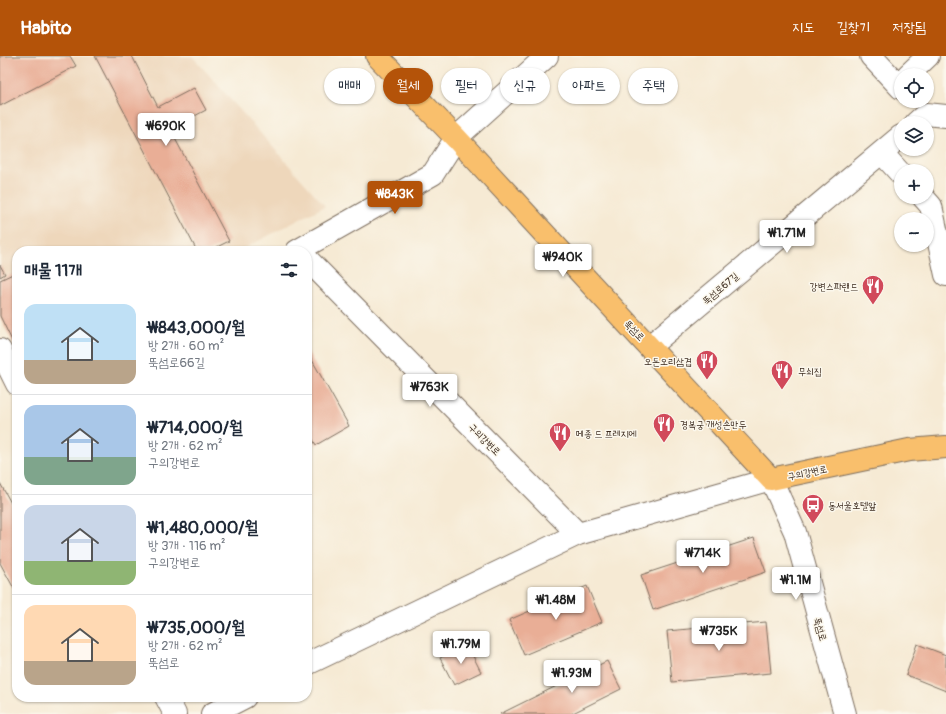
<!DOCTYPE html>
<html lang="ko">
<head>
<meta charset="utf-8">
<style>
	:root { --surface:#fff; --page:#f6f6f7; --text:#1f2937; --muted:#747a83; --line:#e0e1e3; --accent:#b45309 }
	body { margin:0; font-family:Pangolin,"Poor Story",sans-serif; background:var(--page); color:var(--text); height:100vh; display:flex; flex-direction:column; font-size:15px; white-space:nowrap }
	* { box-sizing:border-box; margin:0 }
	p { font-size:13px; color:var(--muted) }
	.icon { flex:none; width:22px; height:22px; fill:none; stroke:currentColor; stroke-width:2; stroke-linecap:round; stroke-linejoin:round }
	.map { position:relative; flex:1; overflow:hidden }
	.panel { position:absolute; left:12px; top:190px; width:300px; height:456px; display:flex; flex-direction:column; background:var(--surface); border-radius:16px; box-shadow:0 1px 3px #0004 }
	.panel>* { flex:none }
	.top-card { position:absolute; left:324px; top:12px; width:380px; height:36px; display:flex; gap:8px }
	.controls { position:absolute; left:894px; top:12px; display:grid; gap:8px }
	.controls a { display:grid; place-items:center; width:40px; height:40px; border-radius:50%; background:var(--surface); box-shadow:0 1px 3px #0004; font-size:20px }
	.price { position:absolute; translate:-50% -34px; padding:0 9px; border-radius:4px; background:#fff; color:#222; font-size:13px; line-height:26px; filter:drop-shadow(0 1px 2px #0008) }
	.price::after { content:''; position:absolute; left:50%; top:24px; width:12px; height:9px; margin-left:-6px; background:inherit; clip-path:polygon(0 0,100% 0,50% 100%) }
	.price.active { background:var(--accent); color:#fff }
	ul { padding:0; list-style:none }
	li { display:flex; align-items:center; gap:12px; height:100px; padding:0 12px }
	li+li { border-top:1px solid var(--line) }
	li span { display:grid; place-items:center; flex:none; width:112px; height:80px; border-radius:12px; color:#555 }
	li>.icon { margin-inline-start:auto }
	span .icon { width:48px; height:48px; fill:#fffc; stroke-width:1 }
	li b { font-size:17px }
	h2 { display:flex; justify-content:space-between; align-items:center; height:48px; padding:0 12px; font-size:17px }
	.chip { padding:0 14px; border-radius:18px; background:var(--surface); box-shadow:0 1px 3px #0004; font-size:14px; line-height:36px }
	.chip.active { background:var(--accent); color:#fff }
	header { display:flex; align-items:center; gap:24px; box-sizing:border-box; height:56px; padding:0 20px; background:var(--accent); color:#fff }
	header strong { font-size:19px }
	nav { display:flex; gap:22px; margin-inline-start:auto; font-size:14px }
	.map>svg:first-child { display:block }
	.built { fill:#eed7bb }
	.building { fill:#e9ae96 }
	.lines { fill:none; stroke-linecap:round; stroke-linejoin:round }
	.minor-casing { stroke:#7c6d5e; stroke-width:24 }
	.major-casing { stroke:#7c6d5e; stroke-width:24 }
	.minor { stroke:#fff; stroke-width:22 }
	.major { stroke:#f9bf6c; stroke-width:22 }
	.labels { text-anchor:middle; stroke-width:3; stroke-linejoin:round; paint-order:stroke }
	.poi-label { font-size:10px; fill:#3b2a1e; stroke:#fbf7ec; text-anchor:start }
	.street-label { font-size:10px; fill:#3b2a1e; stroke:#fbf7ec }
</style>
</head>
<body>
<header>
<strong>Habito</strong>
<nav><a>지도</a><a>길찾기</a><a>저장됨</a></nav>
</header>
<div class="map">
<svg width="946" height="658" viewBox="0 0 946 658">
	<rect width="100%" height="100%" fill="#fbf7ec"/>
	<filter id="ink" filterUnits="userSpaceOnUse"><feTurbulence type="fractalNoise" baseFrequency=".025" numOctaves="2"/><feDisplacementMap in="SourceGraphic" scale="8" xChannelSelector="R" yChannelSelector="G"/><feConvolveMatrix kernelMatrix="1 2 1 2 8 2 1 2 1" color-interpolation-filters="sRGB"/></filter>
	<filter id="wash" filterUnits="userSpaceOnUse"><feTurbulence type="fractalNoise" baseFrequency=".012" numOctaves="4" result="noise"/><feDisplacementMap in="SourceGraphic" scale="16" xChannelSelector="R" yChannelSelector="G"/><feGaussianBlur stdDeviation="0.9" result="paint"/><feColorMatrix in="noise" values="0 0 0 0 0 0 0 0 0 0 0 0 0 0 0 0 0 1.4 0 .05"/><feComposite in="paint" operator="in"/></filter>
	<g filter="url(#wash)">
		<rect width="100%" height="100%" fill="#f6ead4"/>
		<path class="built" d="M0,0H192L325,150L239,195H17V297L0,262Z"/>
		<g id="blocks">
			<path class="building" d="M0,0H70L76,10L0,50Z
				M95,0H132L158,51L194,32L206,54L170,73L229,185L209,195H197Z
				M0,209L5,218L0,221Z
				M17,216V295L0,260V224Z
				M307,295L349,370L316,389L307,373Z
				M0,427L17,458V538L0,507Z
				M754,482L766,516L653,554L641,519Z
				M587,530L602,566L524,599L509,564Z
				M766,566L771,617L672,626L667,575Z
				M467,588L481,616L454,629L440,602Z
				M917,588L946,599V635L906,619Z
				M607,605L621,633L571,658H500Z"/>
		</g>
	</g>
	<g filter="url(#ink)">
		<use href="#blocks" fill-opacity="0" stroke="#7c6d5e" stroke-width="1"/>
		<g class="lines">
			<g class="minor-casing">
				<path id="minor" d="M871,0L901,32
					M908,19L928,0
					M916,67L926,58L946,60
					M882,97L901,118
					M923,141L931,150L946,219
					M297,195L433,118L456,82L547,0
					M307,203L578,478
					M650,290L901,80
					M0,294L17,328
					M307,608L578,478L771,423L795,476L845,658
					M166,641L175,658
					M212,658L245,641"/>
			</g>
			<g class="major-casing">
				<path id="major" d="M377,0L456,82L771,423L909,394L946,391"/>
			</g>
			<use href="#minor" class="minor"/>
			<use href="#major" class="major"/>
		</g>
	</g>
	<defs>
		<g id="restaurant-pin" transform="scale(1.15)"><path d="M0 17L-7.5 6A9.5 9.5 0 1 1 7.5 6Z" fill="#d1495b" stroke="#fbf7ec"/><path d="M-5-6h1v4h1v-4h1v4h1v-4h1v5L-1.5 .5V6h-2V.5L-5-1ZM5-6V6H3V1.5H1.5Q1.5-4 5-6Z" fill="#fff"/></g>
		<g id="bus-pin" transform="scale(1.15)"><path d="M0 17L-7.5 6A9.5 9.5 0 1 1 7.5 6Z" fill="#d1495b" stroke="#fbf7ec"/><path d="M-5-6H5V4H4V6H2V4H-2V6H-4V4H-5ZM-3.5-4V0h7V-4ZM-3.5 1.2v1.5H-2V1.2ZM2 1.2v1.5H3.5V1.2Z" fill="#fff"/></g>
	</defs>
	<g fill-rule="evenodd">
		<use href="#restaurant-pin" x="873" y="230"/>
		<use href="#restaurant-pin" x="707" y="305"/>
		<use href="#restaurant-pin" x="782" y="315"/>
		<use href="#restaurant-pin" x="664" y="368"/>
		<use href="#restaurant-pin" x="560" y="377"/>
		<use href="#bus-pin" x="813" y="449"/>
	</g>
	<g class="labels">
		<g class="poi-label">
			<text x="858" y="234" text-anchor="end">강변스파랜드</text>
			<text x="692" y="309" text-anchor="end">오돈오리삼겹</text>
			<text x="798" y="319">무쇠집</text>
			<text x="680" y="372">경복궁 개성손만두</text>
			<text x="576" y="381">메종 드 프레지에</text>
			<text x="828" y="453">동서울호텔앞</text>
		</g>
		<g class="street-label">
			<text transform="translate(720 232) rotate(-40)" y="4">뚝섬로67길</text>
			<text transform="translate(635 274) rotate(47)" y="4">뚝섬로</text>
			<text transform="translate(485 383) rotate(45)" y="4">구의강변로</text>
			<text transform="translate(807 416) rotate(-12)" y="4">구의강변로</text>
			<text transform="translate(821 573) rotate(75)" y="4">뚝섬로</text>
		</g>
	</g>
</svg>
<div class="controls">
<a><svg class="icon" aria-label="locate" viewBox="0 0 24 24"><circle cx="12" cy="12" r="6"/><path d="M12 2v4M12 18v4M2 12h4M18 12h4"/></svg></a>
<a><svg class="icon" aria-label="layers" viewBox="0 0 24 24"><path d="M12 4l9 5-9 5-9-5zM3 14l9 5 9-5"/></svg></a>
<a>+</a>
<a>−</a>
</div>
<b class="price" style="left:166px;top:91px">₩690K</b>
<b class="price active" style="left:395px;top:159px">₩843K</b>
<b class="price" style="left:787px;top:198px">₩1.71M</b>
<b class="price" style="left:563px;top:222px">₩940K</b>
<b class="price" style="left:430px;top:352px">₩763K</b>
<b class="price" style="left:703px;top:518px">₩714K</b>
<b class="price" style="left:796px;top:545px">₩1.1M</b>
<b class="price" style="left:556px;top:565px">₩1.48M</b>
<b class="price" style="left:719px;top:596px">₩735K</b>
<b class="price" style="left:461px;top:609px">₩1.79M</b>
<b class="price" style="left:572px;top:638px">₩1.93M</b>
<div class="top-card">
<a class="chip">매매</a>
<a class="chip active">월세</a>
<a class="chip">필터</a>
<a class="chip">신규</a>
<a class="chip">아파트</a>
<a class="chip">주택</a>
</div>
<section class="panel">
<h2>매물 11개<svg class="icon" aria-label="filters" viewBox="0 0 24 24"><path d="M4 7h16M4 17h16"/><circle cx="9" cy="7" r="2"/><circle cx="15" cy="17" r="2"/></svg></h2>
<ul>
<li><span style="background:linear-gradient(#bfe0f5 70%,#b9a48a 0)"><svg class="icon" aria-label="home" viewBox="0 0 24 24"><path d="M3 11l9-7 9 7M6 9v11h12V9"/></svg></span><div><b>₩843,000/월</b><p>방 2개 · 60 m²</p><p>뚝섬로66길</p></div></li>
<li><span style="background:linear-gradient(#a9c7e8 65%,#7fa58c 0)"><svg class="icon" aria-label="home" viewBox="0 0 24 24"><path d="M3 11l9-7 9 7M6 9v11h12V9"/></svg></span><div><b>₩714,000/월</b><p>방 2개 · 62 m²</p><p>구의강변로</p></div></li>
<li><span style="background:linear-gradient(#c9d6e8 70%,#8fb573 0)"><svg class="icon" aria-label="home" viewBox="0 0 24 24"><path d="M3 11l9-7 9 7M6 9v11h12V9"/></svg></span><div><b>₩1,480,000/월</b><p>방 3개 · 116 m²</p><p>구의강변로</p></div></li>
<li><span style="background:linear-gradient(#ffd9b3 70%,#b9a48a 0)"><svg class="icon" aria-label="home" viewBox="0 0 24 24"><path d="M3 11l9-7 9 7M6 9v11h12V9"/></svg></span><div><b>₩735,000/월</b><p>방 2개 · 62 m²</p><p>뚝섬로</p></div></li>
</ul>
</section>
</div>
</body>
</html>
